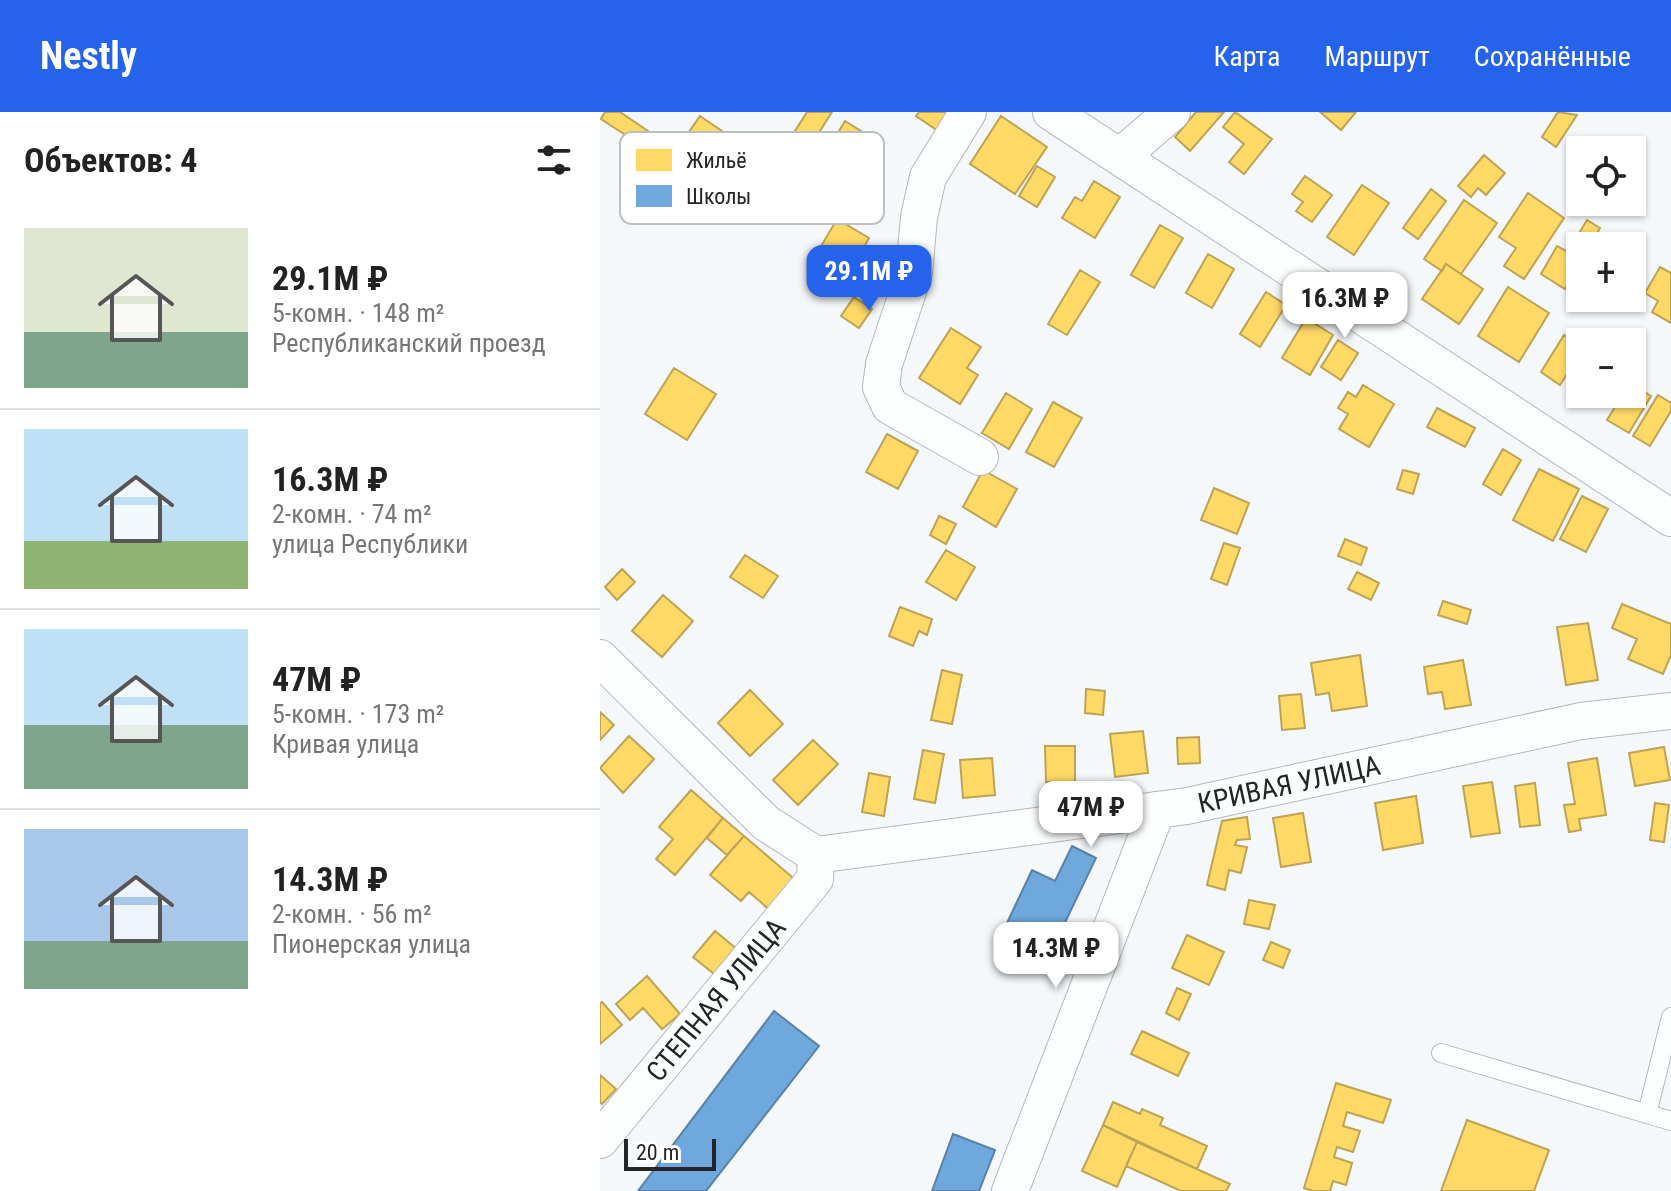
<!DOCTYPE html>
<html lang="ru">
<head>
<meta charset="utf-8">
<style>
	:root { --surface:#fff; --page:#f6f6f6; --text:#222; --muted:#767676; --line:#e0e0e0; --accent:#2563eb }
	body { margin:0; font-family:"Roboto Condensed",sans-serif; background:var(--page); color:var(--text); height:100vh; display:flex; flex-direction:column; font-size:30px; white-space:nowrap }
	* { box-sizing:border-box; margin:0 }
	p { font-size:26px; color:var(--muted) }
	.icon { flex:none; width:44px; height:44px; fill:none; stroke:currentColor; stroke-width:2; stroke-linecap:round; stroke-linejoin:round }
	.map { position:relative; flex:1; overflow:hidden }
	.side { display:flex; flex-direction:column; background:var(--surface); width:600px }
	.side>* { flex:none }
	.fabs { position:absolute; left:966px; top:24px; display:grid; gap:16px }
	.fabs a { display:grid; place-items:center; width:80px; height:80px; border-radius:0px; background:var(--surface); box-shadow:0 2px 6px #0004; font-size:40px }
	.scale { position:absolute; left:24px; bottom:20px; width:92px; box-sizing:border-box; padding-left:8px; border:4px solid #232528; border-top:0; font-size:22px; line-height:28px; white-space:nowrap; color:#232528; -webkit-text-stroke:6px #fff; paint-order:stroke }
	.price { position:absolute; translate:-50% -68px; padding:0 18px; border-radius:16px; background:#fff; color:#222; font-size:26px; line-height:52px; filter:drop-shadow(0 2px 4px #0008) }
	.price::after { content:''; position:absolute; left:50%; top:48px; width:24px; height:18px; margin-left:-12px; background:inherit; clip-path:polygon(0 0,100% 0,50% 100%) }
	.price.current { background:var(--accent); color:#fff }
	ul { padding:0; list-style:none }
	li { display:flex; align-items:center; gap:24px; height:200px; padding:0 24px }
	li+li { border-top:2px solid var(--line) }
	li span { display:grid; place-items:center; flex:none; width:224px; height:160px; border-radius:0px; color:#555 }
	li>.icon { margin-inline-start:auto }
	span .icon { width:96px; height:96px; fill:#fffc; stroke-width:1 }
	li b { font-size:34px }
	h2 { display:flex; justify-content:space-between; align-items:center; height:96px; padding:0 24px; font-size:34px }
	header { display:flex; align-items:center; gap:48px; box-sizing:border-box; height:112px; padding:0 40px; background:var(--accent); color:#fff }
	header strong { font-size:38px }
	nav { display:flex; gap:44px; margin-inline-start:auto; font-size:28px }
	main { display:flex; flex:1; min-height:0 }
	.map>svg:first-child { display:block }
	.homes { fill:#ffd966; stroke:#bda353; stroke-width:2 }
	.schools { fill:#6fa8dc; stroke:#5881a6; stroke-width:2 }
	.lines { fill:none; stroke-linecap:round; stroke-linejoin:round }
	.lane-casing { stroke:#b5b8bb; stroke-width:20 }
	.street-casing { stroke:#b5b8bb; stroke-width:38 }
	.lane { stroke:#fdfefe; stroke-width:18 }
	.street { stroke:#fdfefe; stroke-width:36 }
	.labels { text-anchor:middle; stroke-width:8; stroke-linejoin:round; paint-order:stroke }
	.street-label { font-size:28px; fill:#232528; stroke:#fff }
	.key { fill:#fff; stroke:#bdbebe; stroke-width:2 }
	.key-label { font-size:22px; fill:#232528 }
</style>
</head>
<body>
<header>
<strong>Nestly</strong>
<nav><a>Карта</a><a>Маршрут</a><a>Сохранённые</a></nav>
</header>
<main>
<section class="side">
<h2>Объектов: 4<svg class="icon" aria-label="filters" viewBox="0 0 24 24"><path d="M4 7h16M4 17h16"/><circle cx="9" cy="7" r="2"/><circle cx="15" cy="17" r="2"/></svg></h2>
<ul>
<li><span style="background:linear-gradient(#dfe7d0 65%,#7fa58c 0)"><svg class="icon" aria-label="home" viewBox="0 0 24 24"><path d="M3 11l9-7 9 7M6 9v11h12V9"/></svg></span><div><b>29.1M ₽</b><p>5-комн. · 148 m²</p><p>Республиканский проезд</p></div></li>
<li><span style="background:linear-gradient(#bfe0f5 70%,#8fb573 0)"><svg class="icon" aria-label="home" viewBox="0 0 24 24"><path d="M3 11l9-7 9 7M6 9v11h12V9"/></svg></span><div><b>16.3M ₽</b><p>2-комн. · 74 m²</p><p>улица Республики</p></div></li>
<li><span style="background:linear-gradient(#bfe0f5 60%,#7fa58c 0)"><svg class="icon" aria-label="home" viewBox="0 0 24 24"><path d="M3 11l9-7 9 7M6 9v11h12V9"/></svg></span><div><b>47M ₽</b><p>5-комн. · 173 m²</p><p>Кривая улица</p></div></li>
<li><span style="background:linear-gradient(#a9c7e8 70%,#7fa58c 0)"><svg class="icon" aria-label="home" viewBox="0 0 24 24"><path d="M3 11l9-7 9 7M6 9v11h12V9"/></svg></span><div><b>14.3M ₽</b><p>2-комн. · 56 m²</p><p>Пионерская улица</p></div></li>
</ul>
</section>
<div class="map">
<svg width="1071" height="1079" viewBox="0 0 1071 1079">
	<rect width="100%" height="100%" fill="#f4f8fb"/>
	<path class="homes" d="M5,0H20L48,19L39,32L1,7Z
		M207,0H232L213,30L195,19Z
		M319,0H363L347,25L316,4Z
		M596,0H624L590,39L575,25Z
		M635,0L672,27L644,62L629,50L644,32L623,15Z
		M720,0H756L741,18Z
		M958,0L977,3L956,35L942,25Z
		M100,4L122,19L112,35L89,20Z
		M401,4L447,35L415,82L370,52Z
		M245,9L261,19L239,58L222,48Z
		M884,43L905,61L886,83L878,76L871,85L858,74Z
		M437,54L455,65L437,95L419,84Z
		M705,64L732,83L712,110L696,99L703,90L692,82Z
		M494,69L520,85L495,126L462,106L475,85L482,89Z
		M762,73L789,91L754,143L727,125Z
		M831,77L846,89L818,127L803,116Z
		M928,81L964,106L924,167L904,154L916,136L899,125Z
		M864,88L897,111L861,162L846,152L842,159L824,147Z
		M237,107L269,126L249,162L216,143Z
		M987,108L1000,116L990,134H980V151L965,177L941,162L957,134L968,140Z
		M560,113L583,126L554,176L531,163Z
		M296,140L311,150L291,181L276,171Z
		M608,142L634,157L612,196L586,181Z
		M846,152L883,177L859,212L822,187Z
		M1060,155L1071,161V211L1052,200L1058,189L1045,181Z
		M480,158L500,170L467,223L448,212Z
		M908,175L949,201L919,250L878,224Z
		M666,180L686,193L660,235L640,222Z
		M254,185L272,197L259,216L241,204Z
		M706,206L733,223L710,263L682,246Z
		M351,216L381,235L367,256L378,263L360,292L319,266Z
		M964,223L980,234V242L960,273L941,260Z
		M738,228L758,241L741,268L721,255Z
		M74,256L116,282L87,328L45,302Z
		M1032,272L1051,284L1029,321L1007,308L1023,282H1032Z
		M763,273L794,292L769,335L739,317L748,302L738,296L748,280L756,285Z
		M406,281L432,297L409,337L382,321Z
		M1058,283L1071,291V299L1050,334L1033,324Z
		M453,290L482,306L454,355L426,340Z
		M837,296L875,316L865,335L827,315Z
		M287,322L318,339L298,377L266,360Z
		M903,337L921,348L901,383L883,372Z
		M939,357L979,377L953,429L913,408Z
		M383,358L417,377L396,415L363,395Z
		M803,358L819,362L813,382L797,377Z
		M614,376L649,391L637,422L601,408Z
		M982,384L1008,397L986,440L960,427Z
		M339,404L356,412L346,432L330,423Z
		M745,427L767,436L761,453L738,444Z
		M624,431L640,436L627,473L611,467Z
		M346,438L375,455L356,488L326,470Z
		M145,443L178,464L163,486L130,465Z
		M22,457L35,470L17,488L5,475Z
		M757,460L779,471L771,488L748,477Z
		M63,483L93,509L62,545L32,519Z
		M843,489L871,498L867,512L838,503Z
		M1022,492L1071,512V543L1063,562L1028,547L1037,527L1012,516Z
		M300,495L332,507L327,523L319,519L313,534L289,524Z
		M988,511L998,568L966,573L957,515Z
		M760,543L767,594L732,599L729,581L716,583L711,551Z
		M863,548L871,593L845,597L842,580L828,582L824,555Z
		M342,558L362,563L352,612L331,608Z
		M486,577L505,579L503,603L485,601Z
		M150,578L183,612L150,644L118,611Z
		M701,582L705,616L682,618L679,584Z
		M0,600L14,613L0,628Z
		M543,619L548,661L515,665L510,622Z
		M29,624L54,647L23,681L0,656Z
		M599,625L600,651L578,652L577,626Z
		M213,628L238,652L198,693L173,668Z
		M445,634H475V670H446Z
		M1064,635L1070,668L1035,674L1029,641Z
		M323,638L344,642L335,691L314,687Z
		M392,646L395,683L363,686L360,648Z
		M997,646L1006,703L979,707L981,718L969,720L964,693L975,692L968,651Z
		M269,661L290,665L284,704L262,700Z
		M892,670L900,721L871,725L863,674Z
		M935,671L940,713L920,715L915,674Z
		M91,678L123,706L75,763L56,747L73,727L59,715Z
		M816,684L823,731L783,738L775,691Z
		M1055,691L1069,693L1064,730L1050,728Z
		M703,701L711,750L681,755L673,706Z
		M647,705L650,727L637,728L635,733L647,735L641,761L629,758L625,778L607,773L622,709Z
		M123,706L144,724L127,743L107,726Z
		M144,724L198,770L172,800L149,780L141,789L110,763Z
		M649,788L675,793L669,817L644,812Z
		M115,819L139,839L118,865L93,845Z
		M587,823L624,840L609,873L572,856Z
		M671,830L690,838L683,856L663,848Z
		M47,864L80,902L62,917L43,896L30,908L16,892Z
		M577,876L591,882L579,908L566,901Z
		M2,890L22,913L0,932V892Z
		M542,919L589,941L578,964L531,942Z
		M0,963L16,977L2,992L0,990Z
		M736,971L791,988L783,1011L747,1000L743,1014L760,1019L753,1040L737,1035L734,1045L752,1051L746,1073L733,1069L730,1079H713L704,1076Z
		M513,990L540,1002L542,997L563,1006L560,1013L607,1034L597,1057L503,1013Z
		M867,1008L949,1038L934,1079H841Z
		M503,1013L537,1030L517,1075L482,1059Z
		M537,1030L630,1072L626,1079H581L526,1054Z"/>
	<path class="schools" d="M472,734L496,746L446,850L399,828L432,758L455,769Z
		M174,899L219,934L106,1079H38Z
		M353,1022L395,1038L379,1079H332Z"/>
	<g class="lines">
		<g class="lane-casing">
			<path id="lane" d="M841,941L1071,1009
				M1047,1002L1071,905"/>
		</g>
		<g class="street-casing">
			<g id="street">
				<path d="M368,0L328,65L319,105L314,161L284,252L281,275L290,294L380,345"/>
				<path d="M451,0L1071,406"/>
				<path d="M521,44L572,0"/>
				<path id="s1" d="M0,546L166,711L216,743L587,694L981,609L1071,599"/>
				<path id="s2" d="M0,1028L215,767L216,743"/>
				<path d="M410,1079L557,698"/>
			</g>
		</g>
		<use href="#lane" class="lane"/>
		<use href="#street" class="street"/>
	</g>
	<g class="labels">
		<g class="street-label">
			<text dy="10" stroke="none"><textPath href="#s1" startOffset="772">КРИВАЯ УЛИЦА</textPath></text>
			<text dy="10" stroke="none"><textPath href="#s2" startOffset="182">СТЕПНАЯ УЛИЦА</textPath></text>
		</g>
	</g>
	<rect x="20" y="20" width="264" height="92" rx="12" class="key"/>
	<rect x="36" y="37" width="36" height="22" fill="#ffd966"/>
	<rect x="36" y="73" width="36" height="22" fill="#6fa8dc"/>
	<g class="key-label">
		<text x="86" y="56">Жильё</text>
		<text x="86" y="92">Школы</text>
	</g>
</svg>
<div class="fabs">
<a><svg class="icon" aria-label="locate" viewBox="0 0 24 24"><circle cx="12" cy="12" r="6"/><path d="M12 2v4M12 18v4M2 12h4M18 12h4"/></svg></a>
<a>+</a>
<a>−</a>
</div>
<div class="scale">20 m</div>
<b class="price current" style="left:269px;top:201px">29.1M ₽</b>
<b class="price" style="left:745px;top:228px">16.3M ₽</b>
<b class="price" style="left:491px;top:737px">47M ₽</b>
<b class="price" style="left:456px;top:878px">14.3M ₽</b>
</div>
</main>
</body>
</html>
